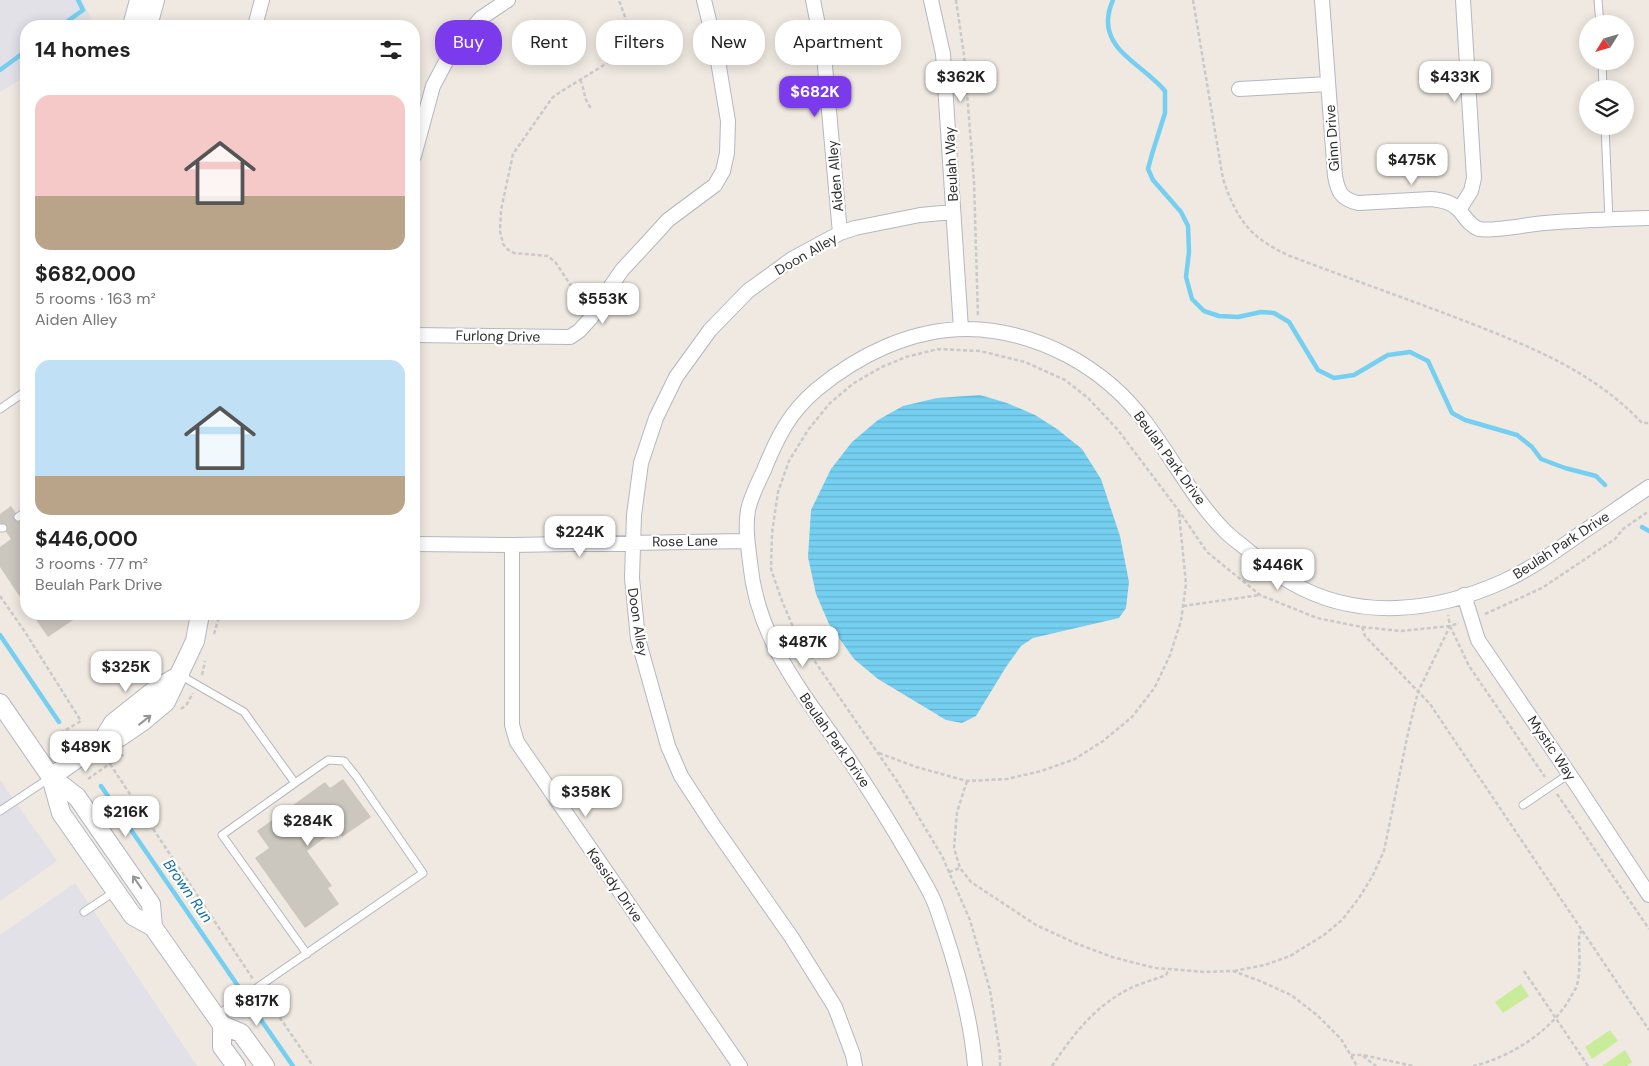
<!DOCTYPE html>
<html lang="en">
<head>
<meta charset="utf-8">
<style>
	:root { --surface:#fff; --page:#f6f6f6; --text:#222; --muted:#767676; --accent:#7c3aed }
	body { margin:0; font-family:"DM Sans",sans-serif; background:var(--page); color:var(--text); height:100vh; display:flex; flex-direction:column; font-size:19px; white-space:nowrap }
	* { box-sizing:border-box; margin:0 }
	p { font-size:16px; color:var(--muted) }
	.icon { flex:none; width:28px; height:28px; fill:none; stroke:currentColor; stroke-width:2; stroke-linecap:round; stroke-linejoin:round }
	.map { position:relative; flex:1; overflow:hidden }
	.side { position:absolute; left:20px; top:20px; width:400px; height:600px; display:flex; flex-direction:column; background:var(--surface); border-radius:20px; box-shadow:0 2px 12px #0003 }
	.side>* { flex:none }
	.banner { position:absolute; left:435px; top:20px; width:475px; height:45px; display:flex; gap:10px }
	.needle { width:32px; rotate:233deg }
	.controls { position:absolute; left:1579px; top:15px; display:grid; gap:10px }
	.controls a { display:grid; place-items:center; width:55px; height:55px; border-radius:50%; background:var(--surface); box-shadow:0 2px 12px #0003; font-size:25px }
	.price { position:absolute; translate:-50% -42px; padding:0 11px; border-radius:10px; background:#fff; color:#222; font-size:16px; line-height:32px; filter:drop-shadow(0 1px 2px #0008) }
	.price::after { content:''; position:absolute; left:50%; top:30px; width:15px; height:11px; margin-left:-8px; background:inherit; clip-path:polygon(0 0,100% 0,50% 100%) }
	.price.selected { background:var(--accent); color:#fff }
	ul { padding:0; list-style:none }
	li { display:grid; align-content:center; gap:10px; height:265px; padding:0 15px }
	li span { display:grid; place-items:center; height:155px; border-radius:15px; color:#555 }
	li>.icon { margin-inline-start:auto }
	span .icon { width:90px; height:90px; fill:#fffc; stroke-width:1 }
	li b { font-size:21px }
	h2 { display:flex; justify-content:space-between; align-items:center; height:60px; padding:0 15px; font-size:21px }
	.tag { padding:0 18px; border-radius:20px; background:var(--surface); box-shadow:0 2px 12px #0003; font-size:18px; line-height:45px }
	.tag.selected { background:var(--accent); color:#fff }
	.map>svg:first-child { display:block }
	.industrial { fill:#e3e1e8 }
	.pitch { fill:#c9ec9a }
	.water { fill:url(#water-rules) }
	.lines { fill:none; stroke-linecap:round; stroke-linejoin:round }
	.stream { stroke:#75cff0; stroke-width:4.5 }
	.building { fill:#cbc7bf }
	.service-casing { stroke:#b4b7c1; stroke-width:9 }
	.minor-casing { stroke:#b4b7c1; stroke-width:16 }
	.tertiary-casing { stroke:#b4b7c1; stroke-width:20 }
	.path { stroke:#c9c9c9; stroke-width:2.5; stroke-dasharray:4 2.5; stroke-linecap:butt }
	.service { stroke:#fff; stroke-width:7 }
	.minor { stroke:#fff; stroke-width:14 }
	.tertiary { stroke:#fff; stroke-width:18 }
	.oneway { stroke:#969696 }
	.labels { text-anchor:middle; stroke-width:4.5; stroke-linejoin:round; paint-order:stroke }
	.street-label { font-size:14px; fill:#2e2e2e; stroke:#fff }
	.water-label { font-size:15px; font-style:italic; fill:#0d6fa3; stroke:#fff }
</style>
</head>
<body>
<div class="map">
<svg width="1649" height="1066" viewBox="0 0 1649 1066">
	<defs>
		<pattern id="water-rules" width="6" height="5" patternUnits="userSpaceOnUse" patternTransform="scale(1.25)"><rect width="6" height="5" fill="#75cff0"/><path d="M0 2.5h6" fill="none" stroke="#66b2ce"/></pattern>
	</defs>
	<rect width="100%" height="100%" fill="#efe9e1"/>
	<path class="industrial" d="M0,0H82L95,26H26V76L0,92Z
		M0,780L57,861L0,901Z
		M75,883L197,1066H0V935Z"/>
	<path class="pitch" d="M1521,984L1529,996L1503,1013L1495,1002Z
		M1610,1030L1618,1041L1592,1059L1585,1047Z
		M1625,1050L1632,1062L1627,1066H1602Z"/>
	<path class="water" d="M980,395L1007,403L1035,415L1057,429L1082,449L1101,479L1120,536L1129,582L1126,608L1119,618L1033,638L1021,646L1006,667L976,716L962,723L946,720L878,679L854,659L829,624L816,594L808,557L811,510L831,469L852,442L878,420L903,406L937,398Z"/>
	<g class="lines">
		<path class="stream" d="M1113,0C1092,47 1141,62 1165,91V113L1152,154L1148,169L1153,180L1181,212L1188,226L1189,252L1186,277L1192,299L1204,311L1219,316L1238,317L1261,312L1274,313L1289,322L1318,370L1334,378L1354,375L1388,355L1410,352L1428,361L1452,413L1465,420L1517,435L1532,447L1541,459L1565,468L1596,476L1605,485
			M61,26L83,10L78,0
			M0,70L26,51
			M1642,527L1649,531
			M0,635L59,722
			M101,786L238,986
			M252,1007L293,1066"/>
	</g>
	<path class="building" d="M11,506L26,528V606L0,567V547L11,539L0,523V514Z
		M32,614H82L48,637Z
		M343,779L371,817L342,837L337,829L307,851L332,886L328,888L339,904L305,928L255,858L269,848L257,831L325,782L330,788Z"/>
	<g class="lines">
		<g class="service-casing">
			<path id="service" d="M1598,0L1600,24
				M1602,61L1603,89
				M1605,126L1609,220
				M0,409L26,391
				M18,517L26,511
				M0,528H3
				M180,675L244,712L295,783L328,760L344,761L356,776L423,873L216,1016
				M295,783L222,835L307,954
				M1523,805L1569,774
				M0,811L51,777
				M84,912L114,892"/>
		</g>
		<g class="minor-casing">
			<path id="minor" d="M813,0L824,55L840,233
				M931,0L943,54L961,329
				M1322,0L1335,176C1338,192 1341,199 1358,203L1431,199C1442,200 1452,202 1459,210C1465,217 1470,226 1479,229C1492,232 1530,224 1545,223C1579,220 1614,219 1649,218
				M255,26L262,0
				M1239,89L1328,84
				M414,156L433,86L450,54L481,18L508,0
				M1459,210L1471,191L1474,178L1463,0
				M414,335L570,337L579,331L591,318L602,299L622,270L648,242L668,220L715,185L723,171L727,153L728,121L716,49L704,0
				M414,544L512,545L746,541
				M512,545V725L517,742L740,1066
				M1464,595L1478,640L1576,784L1649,895
				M855,1066L853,1055L835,1007L792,938L713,825L681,776L668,746L638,639L632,578L634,515L641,463L656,418L676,377L710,330L748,291L792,259L840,233L855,228L920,215L953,212
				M975,1066C971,1019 959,975 944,930C940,919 937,907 932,897C926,884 918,872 911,859C890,823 869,789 846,755C803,693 757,640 750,562C748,545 745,528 748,510C751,496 758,483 764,470C777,438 789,413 816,390C858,355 911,329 967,329C1037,330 1105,367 1146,423C1172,458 1193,498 1223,529C1231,538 1241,544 1250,552C1264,563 1277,574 1292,583C1358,621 1435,612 1502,582C1529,570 1553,553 1577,536C1601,520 1625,503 1649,487"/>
		</g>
		<g class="tertiary-casing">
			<path id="tertiary" d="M132,26L139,0
				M148,26L155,0
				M0,703L51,777L61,813L133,916L153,927L222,1025V1047L236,1066
				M102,741L120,737L142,722L166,702L195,641L200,614
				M51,777L77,797L151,904L153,927
				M51,777L102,741L113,723L157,688L180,675
				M222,1025L241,1033L265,1066"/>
		</g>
		<path class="path" d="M956,0L964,55L974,181L978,317
			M1193,0L1223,179C1237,220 1250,238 1290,256C1348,278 1407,299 1465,321C1531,347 1593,371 1642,423H1649
			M580,80C586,91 582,97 591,108
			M588,295L575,292L556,263L548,256L514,253L507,249L503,244L500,231L501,210L513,154L552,98C565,87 629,54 631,41C632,32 622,10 619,0
			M0,596L25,632L81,721L57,735
			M1183,606L1260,595
			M1485,614L1542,588L1615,539L1623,529L1649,511
			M1450,626L1469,666L1545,777
			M1362,627L1365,636L1430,704L1649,1030
			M214,634L220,614
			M202,675L205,661
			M181,709L187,704L193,693
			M879,753L916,767L967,781L1007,779L1041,771L1075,759L1103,741L1132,717L1155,687L1170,655L1181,621L1186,584L1179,513
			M110,764L253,979
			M88,779L124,754
			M967,781L957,812L954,848L960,868L971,882L1036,925L1075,943L1112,957L1155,968L1205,972L1233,971L1260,981L1291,995L1317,1015L1341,1039L1357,1066
			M1557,794L1649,929
			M949,872L960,868
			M1234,971L1265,965L1290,956L1324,935L1342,920L1359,898L1372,877L1384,851L1408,733L1418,692L1450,626L1448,615
			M1524,971L1588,1066
			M265,996L313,1066
			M1351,1055H1363L1413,1066
			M1363,1056L1376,1066
			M1000,1066V1053L990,990L970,920L942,856L897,781L796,634L782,601L771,569L772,533L778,492L789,461L808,430L830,403L854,383L882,367L906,357L938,349L980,351L1025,362L1065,380L1088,398L1118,430L1179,511L1207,552L1260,595L1317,618L1362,627L1401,631L1450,626L1459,623
			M1052,1066C1070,1039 1091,1011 1120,994C1133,985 1151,981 1166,975L1169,969
			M1473,1066C1509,1058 1552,1031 1570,998C1572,994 1576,989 1577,985C1581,969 1579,950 1579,934L1582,931"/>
		<use href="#service" class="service"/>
		<use href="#minor" class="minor"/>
		<use href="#tertiary" class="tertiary"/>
	</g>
	<defs><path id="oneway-shaft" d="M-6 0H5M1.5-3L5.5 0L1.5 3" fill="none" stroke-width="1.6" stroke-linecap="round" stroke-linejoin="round" transform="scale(1.25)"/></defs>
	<g class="oneway">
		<use href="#oneway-shaft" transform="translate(145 720) rotate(-38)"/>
		<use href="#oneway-shaft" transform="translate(137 882) rotate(-125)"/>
	</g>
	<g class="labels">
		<g class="street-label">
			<text transform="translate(1332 138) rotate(-94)" y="5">Ginn Drive</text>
			<text transform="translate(951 164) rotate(-93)" y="5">Beulah Way</text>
			<text transform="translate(835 176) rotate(-95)" y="5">Aiden Alley</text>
			<text transform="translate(806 254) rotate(-30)" y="5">Doon Alley</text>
			<text transform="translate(498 336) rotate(1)" y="5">Furlong Drive</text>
			<text transform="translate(1170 458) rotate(54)" y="5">Beulah Park Drive</text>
			<text transform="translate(685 541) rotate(-1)" y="5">Rose Lane</text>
			<text transform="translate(1561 545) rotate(-33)" y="5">Beulah Park Drive</text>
			<text transform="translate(638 622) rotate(81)" y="5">Doon Alley</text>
			<text transform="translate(835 740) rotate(55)" y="5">Beulah Park Drive</text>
			<text transform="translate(1552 748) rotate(56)" y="5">Mystic Way</text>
			<text transform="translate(615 885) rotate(55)" y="5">Kassidy Drive</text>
		</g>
		<g class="water-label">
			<text transform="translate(188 891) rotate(55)" y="5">Brown Run</text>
		</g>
	</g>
</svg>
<div class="controls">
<a><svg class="needle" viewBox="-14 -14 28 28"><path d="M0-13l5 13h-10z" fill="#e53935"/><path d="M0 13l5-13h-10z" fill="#767676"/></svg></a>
<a><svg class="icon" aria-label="layers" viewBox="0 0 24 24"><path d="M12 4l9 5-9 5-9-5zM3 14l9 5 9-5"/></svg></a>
</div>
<b class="price" style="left:961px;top:103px">$362K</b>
<b class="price" style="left:1455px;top:103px">$433K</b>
<b class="price selected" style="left:815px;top:118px">$682K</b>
<b class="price" style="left:1412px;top:186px">$475K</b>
<b class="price" style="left:603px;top:325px">$553K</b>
<b class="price" style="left:580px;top:558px">$224K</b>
<b class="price" style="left:1278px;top:591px">$446K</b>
<b class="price" style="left:803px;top:668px">$487K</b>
<b class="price" style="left:126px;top:693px">$325K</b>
<b class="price" style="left:86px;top:773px">$489K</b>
<b class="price" style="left:586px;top:818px">$358K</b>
<b class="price" style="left:126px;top:838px">$216K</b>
<b class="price" style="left:308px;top:847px">$284K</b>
<b class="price" style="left:257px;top:1027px">$817K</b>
<div class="banner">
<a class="tag selected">Buy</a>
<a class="tag">Rent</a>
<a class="tag">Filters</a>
<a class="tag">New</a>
<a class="tag">Apartment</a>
</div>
<section class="side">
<h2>14 homes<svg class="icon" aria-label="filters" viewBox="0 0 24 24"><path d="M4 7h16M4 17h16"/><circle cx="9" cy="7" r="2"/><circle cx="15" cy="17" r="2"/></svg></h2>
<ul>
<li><span style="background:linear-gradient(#f6c9c9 65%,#b9a48a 0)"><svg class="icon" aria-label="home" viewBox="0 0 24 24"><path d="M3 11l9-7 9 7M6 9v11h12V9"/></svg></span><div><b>$682,000</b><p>5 rooms · 163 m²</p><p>Aiden Alley</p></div></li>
<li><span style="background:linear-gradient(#bfe0f5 75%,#b9a48a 0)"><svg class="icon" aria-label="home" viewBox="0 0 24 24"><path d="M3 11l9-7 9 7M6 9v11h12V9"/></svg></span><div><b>$446,000</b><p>3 rooms · 77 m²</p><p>Beulah Park Drive</p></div></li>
</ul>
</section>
</div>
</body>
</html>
